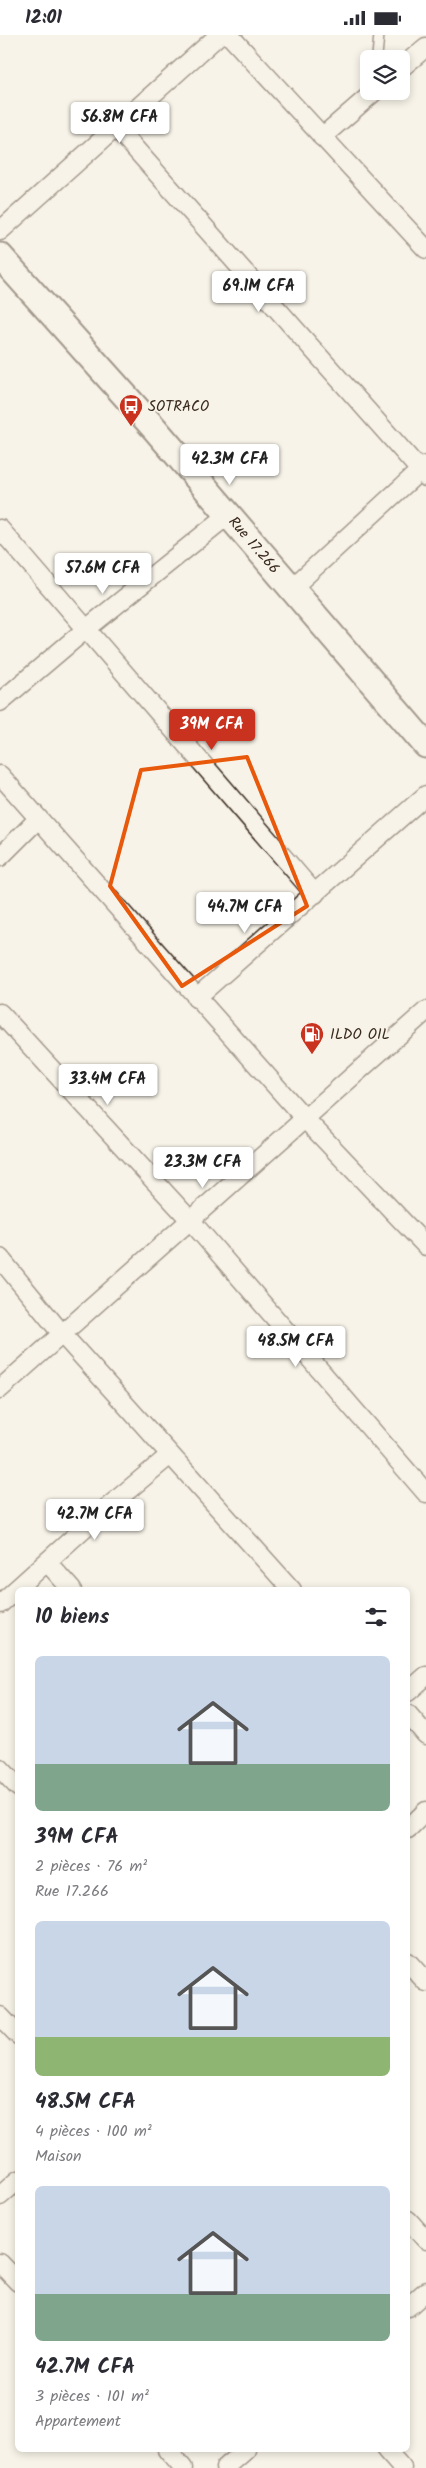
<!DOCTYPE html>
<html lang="fr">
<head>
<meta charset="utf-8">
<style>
	:root { --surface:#fff; --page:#f2f2f3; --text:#2b2b33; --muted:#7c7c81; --accent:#c8321e }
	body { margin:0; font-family:Kalam,sans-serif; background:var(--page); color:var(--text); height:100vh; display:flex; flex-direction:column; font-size:19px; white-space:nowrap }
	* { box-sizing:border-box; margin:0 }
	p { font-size:16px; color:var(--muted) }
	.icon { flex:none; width:28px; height:28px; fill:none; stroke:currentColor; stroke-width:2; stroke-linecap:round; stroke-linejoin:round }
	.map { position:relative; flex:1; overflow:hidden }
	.details { position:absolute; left:15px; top:1552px; width:395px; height:865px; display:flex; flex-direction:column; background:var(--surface); border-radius:8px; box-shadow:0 2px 8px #0003 }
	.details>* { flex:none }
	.buttons { position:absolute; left:360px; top:15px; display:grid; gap:10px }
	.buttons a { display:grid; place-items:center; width:50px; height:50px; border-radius:8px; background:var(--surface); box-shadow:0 2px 8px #0003; font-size:25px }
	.price { position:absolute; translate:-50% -42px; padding:0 11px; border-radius:5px; background:#fff; color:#222; font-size:16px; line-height:32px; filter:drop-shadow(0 1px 2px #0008) }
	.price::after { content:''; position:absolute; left:50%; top:30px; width:15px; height:11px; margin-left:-8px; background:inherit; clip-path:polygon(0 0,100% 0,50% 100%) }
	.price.current { background:var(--accent); color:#fff }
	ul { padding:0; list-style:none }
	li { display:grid; align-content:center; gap:10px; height:265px; padding:0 20px }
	li span { display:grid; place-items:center; height:155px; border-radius:8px; color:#555 }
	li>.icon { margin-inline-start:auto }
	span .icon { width:90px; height:90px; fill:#fffc; stroke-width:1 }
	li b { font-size:21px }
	h2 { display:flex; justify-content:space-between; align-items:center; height:60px; padding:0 20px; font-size:21px }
	.status { display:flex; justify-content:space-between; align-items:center; height:35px; padding:0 25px; background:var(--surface); direction:ltr }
	.status svg { height:14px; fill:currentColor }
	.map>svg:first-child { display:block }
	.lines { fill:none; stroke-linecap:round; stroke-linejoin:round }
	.lane-casing { stroke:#3b2a1e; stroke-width:12 }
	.street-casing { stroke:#3b2a1e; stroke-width:21 }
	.secondary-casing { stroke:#3b2a1e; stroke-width:29 }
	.lane { stroke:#f7f3e8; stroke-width:9 }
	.street { stroke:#f7f3e8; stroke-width:18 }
	.secondary { stroke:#f7f3e8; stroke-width:25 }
	.marked { fill:none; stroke:#e8590c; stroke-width:4; stroke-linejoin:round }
	.labels { text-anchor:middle; stroke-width:4; stroke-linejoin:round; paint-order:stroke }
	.poi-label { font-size:15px; fill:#3b2a1e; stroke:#f7f3e8; text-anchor:start }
	.street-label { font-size:15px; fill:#3b2a1e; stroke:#f7f3e8 }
</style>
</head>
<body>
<div class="status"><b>12:01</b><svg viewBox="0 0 49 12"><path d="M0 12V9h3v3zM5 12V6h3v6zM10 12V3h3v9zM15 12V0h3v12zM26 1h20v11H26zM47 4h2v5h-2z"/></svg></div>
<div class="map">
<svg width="426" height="2433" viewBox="0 0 426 2433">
	<rect width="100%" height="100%" fill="#f7f3e8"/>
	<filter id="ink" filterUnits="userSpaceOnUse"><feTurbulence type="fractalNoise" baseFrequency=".02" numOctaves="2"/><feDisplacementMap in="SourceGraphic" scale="10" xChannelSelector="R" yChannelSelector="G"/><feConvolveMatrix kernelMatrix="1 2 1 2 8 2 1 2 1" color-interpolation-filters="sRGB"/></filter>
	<g filter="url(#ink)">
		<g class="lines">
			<g class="lane-casing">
				<path id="lane" d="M377,21L379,0"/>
			</g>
			<g class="street-casing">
				<path id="street" d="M229,0L426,214
					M401,33L426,12
					M115,91L426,442
					M322,102L375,56
					M0,196L219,0
					M0,494L315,859
					M292,553L426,430
					M0,667L85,595L228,480
					M0,740L306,1085L426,1211
					M0,822L38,784
					M196,963L426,760
					M0,978L191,1186L426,1458
					M0,1223L62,1299L292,1555
					M0,1354L426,976
					M47,1527L72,1555
					M0,1569L102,1477L170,1420
					M408,1657L426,1641
					M408,1679L426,1700
					M0,1733L18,1752
					M408,1794L426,1776
					M408,1927L426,1947
					M0,1981L18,2000
					M0,2161L18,2145
					M408,2185L426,2205
					M0,2228L18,2247
					M408,2272L426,2256
					M167,2415L183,2433
					M386,2415L402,2433
					M225,2433L246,2415"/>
			</g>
			<g class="secondary-casing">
				<g id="secondary">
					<path id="s1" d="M0,221L155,394L426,710"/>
				</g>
			</g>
			<use href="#lane" class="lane"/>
			<use href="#street" class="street"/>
			<use href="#secondary" class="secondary"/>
		</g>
	</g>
	<path d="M0 0H426V2433H0ZM247,722L307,871L182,951L110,851L141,735Z" fill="#f7f3e8" fill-opacity=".55" fill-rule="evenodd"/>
	<path class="marked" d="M247,722L307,871L182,951L110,851L141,735Z"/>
	<defs>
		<g id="bus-pin" transform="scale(1.25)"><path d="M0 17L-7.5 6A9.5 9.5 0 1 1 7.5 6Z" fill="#c8321e" stroke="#f7f3e8"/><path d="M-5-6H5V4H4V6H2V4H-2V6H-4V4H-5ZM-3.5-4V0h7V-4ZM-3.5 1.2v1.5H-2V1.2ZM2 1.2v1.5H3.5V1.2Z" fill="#fff"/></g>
		<g id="fuel-pin" transform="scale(1.25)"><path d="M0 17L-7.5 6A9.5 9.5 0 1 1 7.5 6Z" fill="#c8321e" stroke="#f7f3e8"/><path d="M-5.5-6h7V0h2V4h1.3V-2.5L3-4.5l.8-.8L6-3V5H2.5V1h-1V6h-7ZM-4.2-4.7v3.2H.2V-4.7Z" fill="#fff"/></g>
	</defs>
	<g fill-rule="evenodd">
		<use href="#bus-pin" x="131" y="371"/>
		<use href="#fuel-pin" x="312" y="999"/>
	</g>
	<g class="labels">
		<g class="poi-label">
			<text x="148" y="376">SOTRACO</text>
			<text x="330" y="1004">ILDO OIL</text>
		</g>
		<g class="street-label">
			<text dy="5" stroke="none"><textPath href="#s1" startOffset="385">Rue 17.266</textPath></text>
		</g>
	</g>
</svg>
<div class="buttons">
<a><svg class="icon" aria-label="layers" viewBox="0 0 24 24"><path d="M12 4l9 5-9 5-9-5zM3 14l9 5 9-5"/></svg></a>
</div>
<b class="price" style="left:120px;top:109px">56.8M CFA</b>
<b class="price" style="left:259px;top:278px">69.1M CFA</b>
<b class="price" style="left:230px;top:451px">42.3M CFA</b>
<b class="price" style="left:103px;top:560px">57.6M CFA</b>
<b class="price current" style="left:212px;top:716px">39M CFA</b>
<b class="price" style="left:245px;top:899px">44.7M CFA</b>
<b class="price" style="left:108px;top:1071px">33.4M CFA</b>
<b class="price" style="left:203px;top:1154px">23.3M CFA</b>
<b class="price" style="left:296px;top:1333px">48.5M CFA</b>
<b class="price" style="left:95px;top:1506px">42.7M CFA</b>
<section class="details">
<h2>10 biens<svg class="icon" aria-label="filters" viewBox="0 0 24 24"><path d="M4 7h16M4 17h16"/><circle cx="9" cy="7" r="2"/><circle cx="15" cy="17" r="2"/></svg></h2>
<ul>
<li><span style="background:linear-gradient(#c9d6e8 70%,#7fa58c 0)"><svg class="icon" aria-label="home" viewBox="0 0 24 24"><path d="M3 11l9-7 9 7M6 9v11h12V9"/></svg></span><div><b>39M CFA</b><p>2 pièces · 76 m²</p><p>Rue 17.266</p></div></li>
<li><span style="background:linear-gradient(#c9d6e8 75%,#8fb573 0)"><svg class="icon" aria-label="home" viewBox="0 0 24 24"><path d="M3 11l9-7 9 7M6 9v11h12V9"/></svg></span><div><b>48.5M CFA</b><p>4 pièces · 100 m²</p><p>Maison</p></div></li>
<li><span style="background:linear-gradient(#c9d6e8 70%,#7fa58c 0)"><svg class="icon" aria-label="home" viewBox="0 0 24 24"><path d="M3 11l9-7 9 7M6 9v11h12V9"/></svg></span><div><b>42.7M CFA</b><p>3 pièces · 101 m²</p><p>Appartement</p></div></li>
</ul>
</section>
</div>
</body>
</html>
